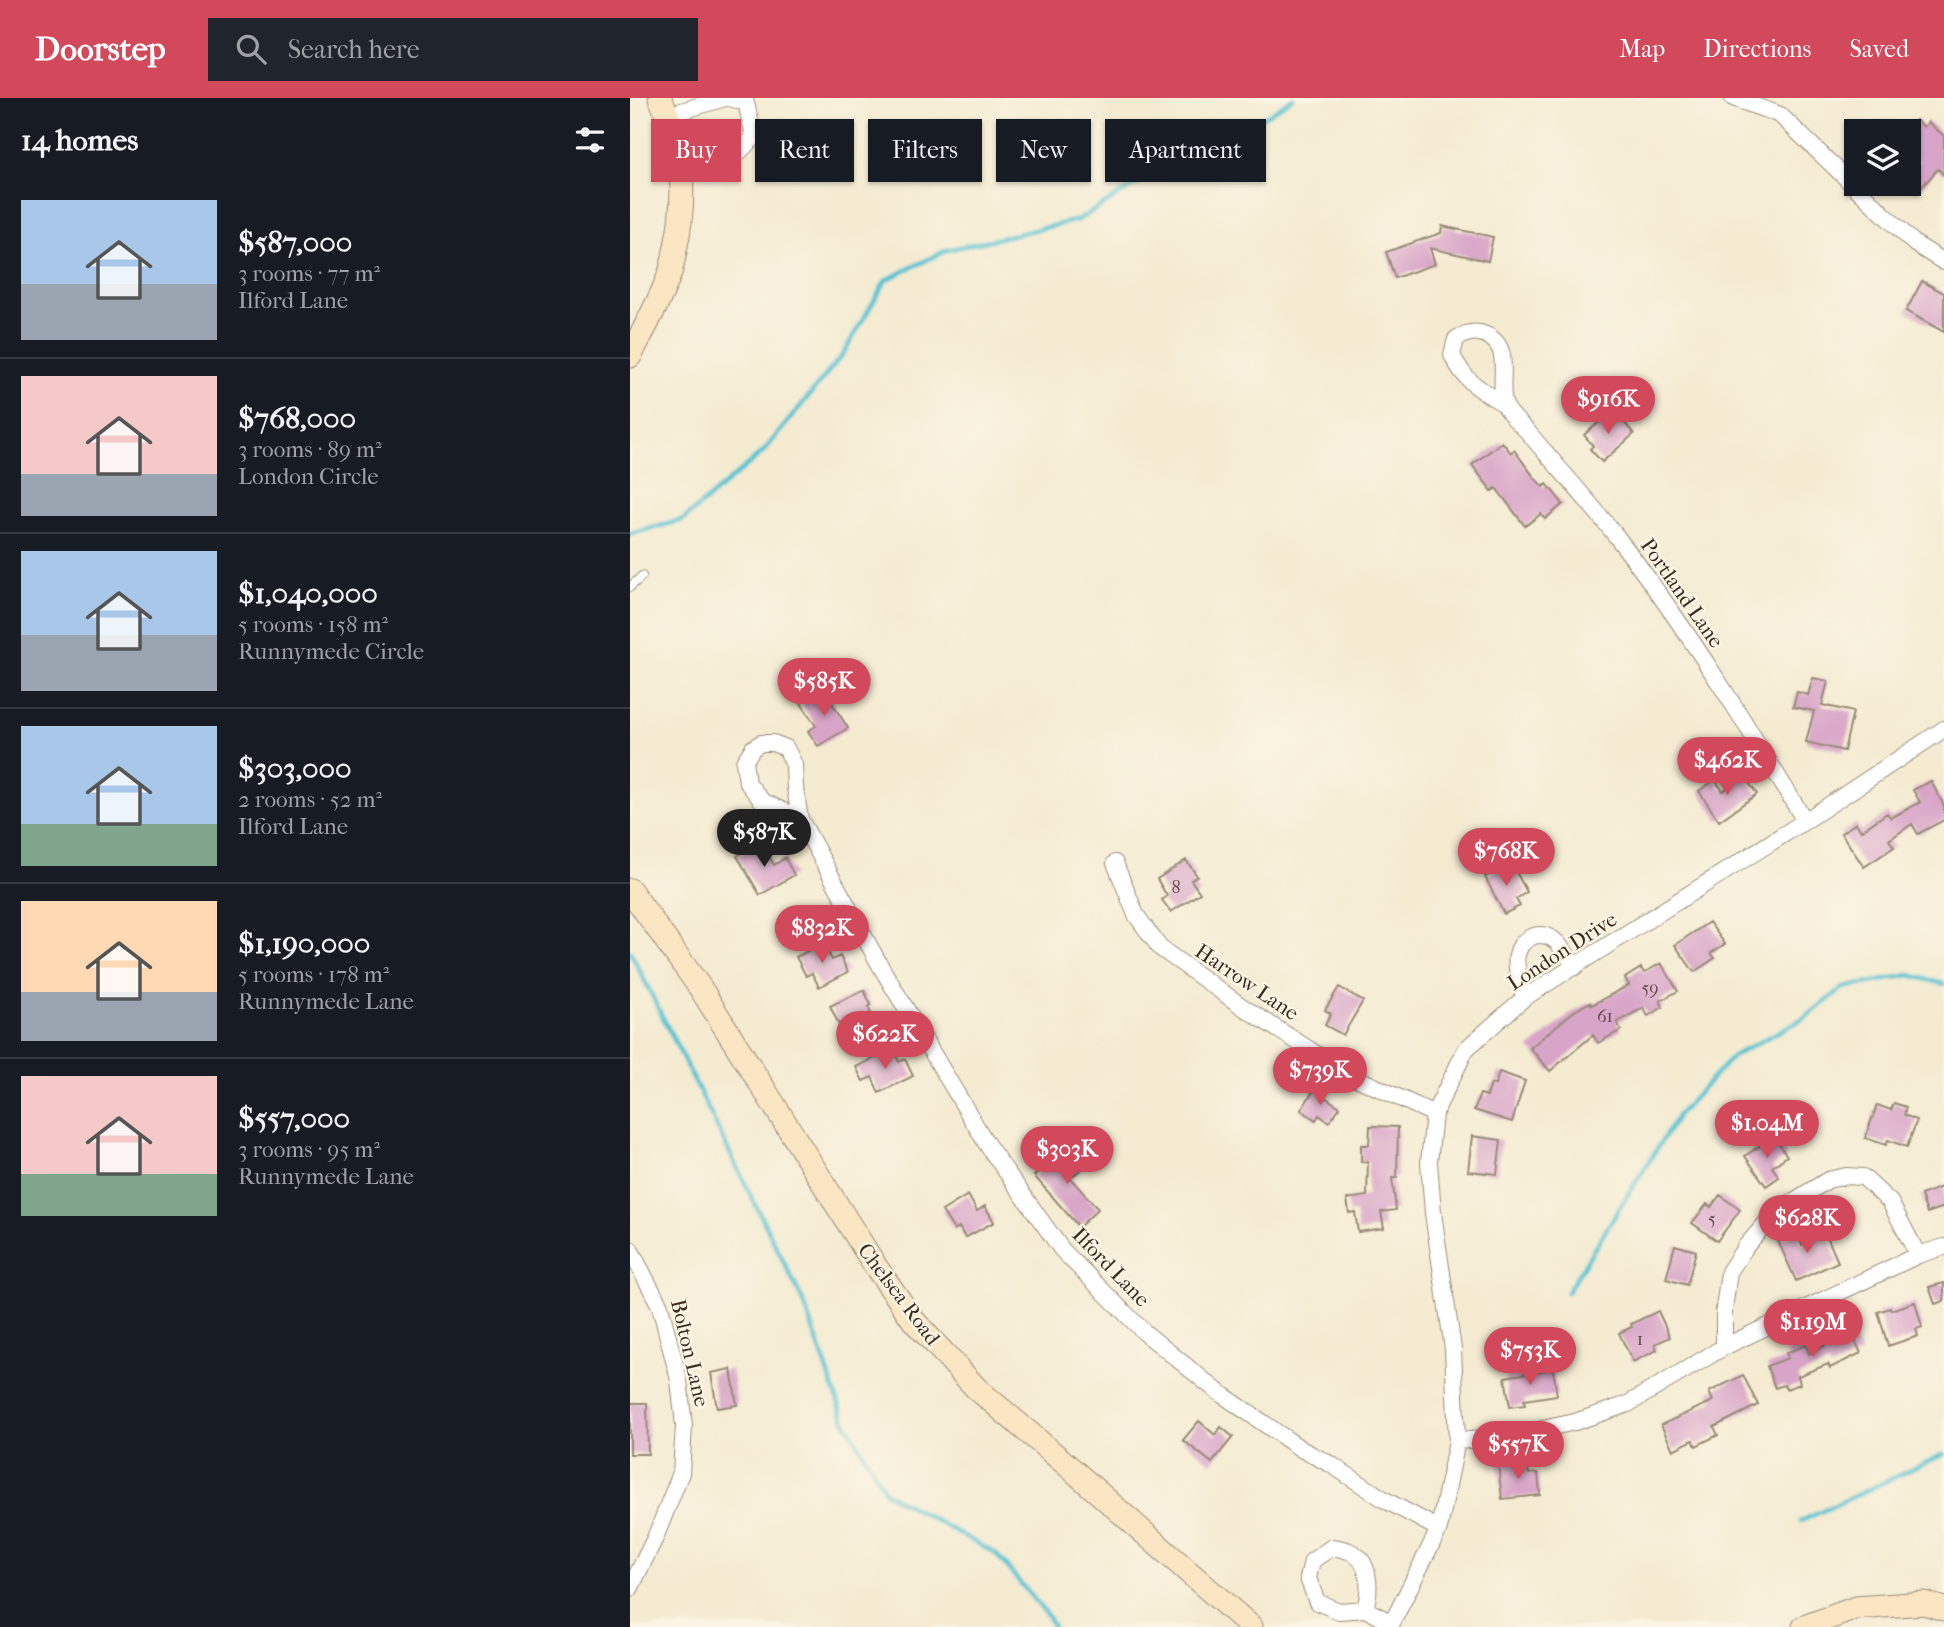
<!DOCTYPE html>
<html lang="en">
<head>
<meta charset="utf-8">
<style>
	:root { --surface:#171b24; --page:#20242c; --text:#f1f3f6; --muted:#9ea1a6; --line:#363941; --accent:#d1495b }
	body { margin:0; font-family:"IM FELL French Canon",serif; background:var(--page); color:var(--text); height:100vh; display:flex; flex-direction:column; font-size:26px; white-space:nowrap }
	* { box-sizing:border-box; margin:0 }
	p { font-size:23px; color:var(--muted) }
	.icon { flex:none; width:38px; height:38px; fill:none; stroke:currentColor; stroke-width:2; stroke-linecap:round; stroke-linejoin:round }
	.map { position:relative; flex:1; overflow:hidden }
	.details { display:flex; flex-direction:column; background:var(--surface); width:630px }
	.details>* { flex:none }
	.banner { position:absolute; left:21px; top:21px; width:665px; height:63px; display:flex; gap:14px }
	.tools { position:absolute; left:1214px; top:21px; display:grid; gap:14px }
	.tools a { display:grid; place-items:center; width:77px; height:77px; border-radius:0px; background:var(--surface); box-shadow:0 2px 5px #0004; font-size:35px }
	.price { position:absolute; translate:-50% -60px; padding:0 16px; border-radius:24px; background:var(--accent); color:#fff; font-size:23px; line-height:46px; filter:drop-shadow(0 2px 4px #0008) }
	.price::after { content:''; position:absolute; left:50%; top:42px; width:21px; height:16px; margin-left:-10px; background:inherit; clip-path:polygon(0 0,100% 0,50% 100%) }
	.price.on { background:#222; color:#fff }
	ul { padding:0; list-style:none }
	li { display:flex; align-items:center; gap:21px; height:175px; padding:0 21px }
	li+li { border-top:2px solid var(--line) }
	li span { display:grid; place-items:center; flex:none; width:196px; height:140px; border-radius:0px; color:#555 }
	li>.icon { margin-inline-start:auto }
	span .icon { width:84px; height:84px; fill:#fffc; stroke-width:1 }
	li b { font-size:30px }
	h2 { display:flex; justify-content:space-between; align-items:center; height:84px; padding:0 21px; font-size:30px }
	.chip { padding:0 24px; border-radius:0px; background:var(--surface); box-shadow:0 2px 5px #0004; font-size:24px; line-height:63px }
	.chip.on { background:var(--accent); color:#fff }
	header { display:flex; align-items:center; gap:42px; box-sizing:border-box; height:98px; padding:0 35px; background:var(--accent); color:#fff }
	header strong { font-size:33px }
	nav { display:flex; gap:38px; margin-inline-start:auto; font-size:24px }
	.search { width:490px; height:63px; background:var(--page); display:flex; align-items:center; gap:18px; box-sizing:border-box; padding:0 24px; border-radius:0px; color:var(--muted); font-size:26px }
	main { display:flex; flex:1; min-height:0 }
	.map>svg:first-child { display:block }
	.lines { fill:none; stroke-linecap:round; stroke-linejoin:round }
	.stream { stroke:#57c2d2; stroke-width:4.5 }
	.building { fill:#d8a4c8 }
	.lane-casing { stroke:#988a78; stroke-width:10 }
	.street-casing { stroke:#988a78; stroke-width:18 }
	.secondary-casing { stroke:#988a78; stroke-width:25 }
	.lane { stroke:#fff; stroke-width:8 }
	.street { stroke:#fff; stroke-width:16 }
	.secondary { stroke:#fbe6c4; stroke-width:23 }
	.labels { text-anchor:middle; stroke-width:5; stroke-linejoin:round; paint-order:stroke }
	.number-label { font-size:18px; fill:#624848 }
	.street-label { font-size:21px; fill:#3b2a1e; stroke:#fcf5e5 }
</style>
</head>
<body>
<header>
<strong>Doorstep</strong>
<div class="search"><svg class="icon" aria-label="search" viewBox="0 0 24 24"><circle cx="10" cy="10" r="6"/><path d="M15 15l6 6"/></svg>Search here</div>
<nav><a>Map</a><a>Directions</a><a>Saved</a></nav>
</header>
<main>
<section class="details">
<h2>14 homes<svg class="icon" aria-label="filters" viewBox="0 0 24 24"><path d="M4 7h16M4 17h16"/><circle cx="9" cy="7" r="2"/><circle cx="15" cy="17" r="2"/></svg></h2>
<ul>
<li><span style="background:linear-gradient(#a9c7e8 60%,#9aa5b1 0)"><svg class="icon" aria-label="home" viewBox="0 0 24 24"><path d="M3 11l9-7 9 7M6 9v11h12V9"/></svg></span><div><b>$587,000</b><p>3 rooms · 77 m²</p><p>Ilford Lane</p></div></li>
<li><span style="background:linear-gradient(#f6c9c9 70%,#9aa5b1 0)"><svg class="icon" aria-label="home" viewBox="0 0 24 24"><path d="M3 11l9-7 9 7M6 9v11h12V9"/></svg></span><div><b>$768,000</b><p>3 rooms · 89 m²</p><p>London Circle</p></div></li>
<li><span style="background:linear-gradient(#a9c7e8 60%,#9aa5b1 0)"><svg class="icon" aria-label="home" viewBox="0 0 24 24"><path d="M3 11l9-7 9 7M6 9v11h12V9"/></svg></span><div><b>$1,040,000</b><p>5 rooms · 158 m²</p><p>Runnymede Circle</p></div></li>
<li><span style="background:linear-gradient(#a9c7e8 70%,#7fa58c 0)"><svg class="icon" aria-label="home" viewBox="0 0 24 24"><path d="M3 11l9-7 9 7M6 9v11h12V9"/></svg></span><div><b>$303,000</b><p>2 rooms · 52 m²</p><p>Ilford Lane</p></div></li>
<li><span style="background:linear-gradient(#ffd9b3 65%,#9aa5b1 0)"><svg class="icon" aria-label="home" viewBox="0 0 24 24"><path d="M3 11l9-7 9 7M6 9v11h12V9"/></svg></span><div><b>$1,190,000</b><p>5 rooms · 178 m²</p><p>Runnymede Lane</p></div></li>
<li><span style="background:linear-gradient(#f6c9c9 70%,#7fa58c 0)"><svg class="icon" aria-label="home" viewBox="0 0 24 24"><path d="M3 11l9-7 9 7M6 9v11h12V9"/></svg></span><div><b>$557,000</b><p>3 rooms · 95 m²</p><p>Runnymede Lane</p></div></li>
</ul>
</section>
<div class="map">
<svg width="1314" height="1529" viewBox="0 0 1314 1529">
	<rect width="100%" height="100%" fill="#fcf5e5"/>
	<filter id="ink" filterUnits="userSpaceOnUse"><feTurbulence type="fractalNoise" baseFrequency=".0143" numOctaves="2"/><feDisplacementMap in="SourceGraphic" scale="14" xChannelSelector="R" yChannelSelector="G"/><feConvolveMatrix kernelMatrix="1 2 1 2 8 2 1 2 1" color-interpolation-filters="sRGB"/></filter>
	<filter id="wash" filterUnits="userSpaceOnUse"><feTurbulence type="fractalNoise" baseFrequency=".00686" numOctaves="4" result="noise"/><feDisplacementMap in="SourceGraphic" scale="28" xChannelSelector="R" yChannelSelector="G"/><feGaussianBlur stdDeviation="1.57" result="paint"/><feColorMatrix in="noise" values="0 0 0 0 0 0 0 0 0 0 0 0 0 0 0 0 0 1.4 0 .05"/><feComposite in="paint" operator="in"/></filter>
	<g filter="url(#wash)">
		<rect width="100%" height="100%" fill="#f4ebd1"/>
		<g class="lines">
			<path class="stream" d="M0,436L53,422L134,353L213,256L256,182L317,152L448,122L556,56L639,16L663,0
				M0,853L174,1205L215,1323L256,1395L366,1456L417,1517L423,1529
				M937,1194L1048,1017L1103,958L1176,919L1213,890L1280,877L1314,886
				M1171,1423L1314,1356"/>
		</g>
		<g id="blocks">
			<path class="building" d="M1286,22L1294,29L1298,24L1314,38V77L1308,71L1287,94L1279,87V72L1289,62L1279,53V31Z
				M812,128L863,139L858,163L800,150L805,166L765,180L756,154L811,135Z
				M1292,183L1314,195V234L1276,213Z
				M984,312L1004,336L972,364L960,351L963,348L954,337Z
				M872,344L881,355L884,352L904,379L913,389L917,386L933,406L915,421L911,416L895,428L866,390L862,393L842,367Z
				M1183,580L1198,583L1192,607L1223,614L1214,653L1176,644L1184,613L1163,609L1167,594L1178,597Z
				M193,591L218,630L188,648L178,633L186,628L171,605Z
				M1114,678L1127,696L1089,723L1069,693L1085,682L1093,693Z
				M1301,683L1314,708V722L1288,736L1282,726L1259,742L1264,749L1234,769L1211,735L1226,725L1231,733L1257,715L1261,720L1290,704L1283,692Z
				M131,744L144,767L155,760L164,777L130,797L107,758Z
				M556,762L567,778L561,782L570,795L541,814L532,802L537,798L527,781Z
				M881,765L897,794L886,801L890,808L874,816L855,779Z
				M1079,824L1095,846L1081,855L1085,860L1064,874L1045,847Z
				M193,845L202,862L210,858L218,874L189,889L182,875L176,878L166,859Z
				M1031,865L1048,893L1030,903L1033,909L1018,918L1013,910L987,924L991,932L968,945L963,937L920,973L900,950L943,914L960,904L962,907L999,887L995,880L1011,870L1014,875Z
				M709,889L733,903L713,937L695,927L701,916L695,912Z
				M234,892L241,907L238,909L243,920L238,923L242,932L217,944L200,908Z
				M263,951L269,964L275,961L283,978L249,995L242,979L233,983L226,969Z
				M869,974L895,983L882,1024L844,1012L850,996L857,998L861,986L865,987Z
				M684,992L710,1009L699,1024L689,1017L686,1022L671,1012Z
				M1264,1005L1276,1009L1274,1017L1287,1022L1277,1049L1258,1042L1256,1047L1235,1040L1247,1007L1261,1012Z
				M740,1028L768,1029L767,1080H762L766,1112L751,1114L754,1130L728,1134L725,1114L719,1115L717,1101L737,1098L738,1064H731V1047H739Z
				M842,1038L871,1042L867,1076L838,1073Z
				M1144,1038L1157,1058L1142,1069L1149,1079L1136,1088L1115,1058Z
				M442,1048L457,1067L440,1080L468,1111L449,1129L404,1078Z
				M1314,1088V1109L1297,1115L1291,1097Z
				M338,1097L347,1113L355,1108L364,1124L335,1140L329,1129L324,1132L312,1113Z
				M1090,1097L1110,1112L1087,1143L1062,1125L1077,1106L1081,1109Z
				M1166,1134L1172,1147L1196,1136L1208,1164L1166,1183L1148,1143Z
				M1045,1147L1066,1153L1057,1187L1036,1181Z
				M1314,1185V1203L1305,1206L1299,1189Z
				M1285,1204L1292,1229L1286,1231L1288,1238L1258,1248L1248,1214L1260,1210L1261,1212Z
				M1028,1213L1040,1239L1025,1246L1027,1252L1003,1264L989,1235L1002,1229L1001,1226Z
				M1219,1230L1231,1255L1200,1270L1198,1266L1168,1278L1170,1286L1156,1291L1154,1287L1145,1290L1137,1268L1158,1260L1156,1255L1176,1247L1179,1256L1201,1244L1199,1239Z
				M101,1271L107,1307L87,1310L81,1275Z
				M923,1271L927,1297L894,1302L895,1307L880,1309L875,1279Z
				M1113,1277L1128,1307L1084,1329L1088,1337L1066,1348L1063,1342L1043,1352L1031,1327L1083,1303L1079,1294Z
				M0,1305H17L18,1356H0Z
				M569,1323L585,1337L591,1329L603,1339L582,1365L553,1342Z
				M886,1363V1369L898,1368L899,1376L908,1375L910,1397L872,1401L868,1365Z"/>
		</g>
	</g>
	<g filter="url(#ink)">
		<use href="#blocks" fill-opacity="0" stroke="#988a78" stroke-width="2"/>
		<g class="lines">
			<g class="lane-casing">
				<path id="lane" d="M0,489L12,478"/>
			</g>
			<g class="street-casing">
				<path id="street" d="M1103,0L1150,17L1285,146L1314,164
					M38,17L95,0
					M52,76L107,56L124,39L116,5L100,0
					M874,306C848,290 836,285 822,257L826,241C836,235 845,232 856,237C883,249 868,282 874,304C876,314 890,326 897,333C928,370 961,405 990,443C1058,532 1117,627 1175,723
					M170,721L132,703L117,684L114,664L123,650L131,645H143L156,650L164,667L165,690L170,721L251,869L358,1048L432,1152L514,1234L587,1293L671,1351L702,1367L755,1402L809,1431
					M485,765L506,817L530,850L613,909L716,975L804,1016
					M894,900C892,889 884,866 887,857C890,842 906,832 921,840C928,843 940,861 945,869
					M0,1151L30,1208L49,1282L54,1328L51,1375L25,1440L0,1491
					M1094,1249V1211L1099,1174L1116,1148L1146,1114L1198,1082L1216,1078L1233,1079L1260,1104L1288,1157
					M827,1343L876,1339L945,1324L998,1306L1094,1249L1288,1157L1314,1149
					M735,1511C741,1491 741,1462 719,1453C714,1451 708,1450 702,1449L682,1463L678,1480L687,1504L709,1513L735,1511L762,1525
					M760,1529L809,1431L827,1343L823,1251L803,1115L799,1064L804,1016L836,951L894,900L1175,723L1314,631"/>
			</g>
			<g class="secondary-casing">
				<path id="secondary" d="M0,258C14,231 30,203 40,175C43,166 44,157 46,148C57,96 53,49 30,0
					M0,792L71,891L246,1169L284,1223L346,1290L437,1367L621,1529
					M1174,1529L1226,1510L1294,1505L1314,1511"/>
			</g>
			<use href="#lane" class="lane"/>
			<use href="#street" class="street"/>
			<use href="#secondary" class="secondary"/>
		</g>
	</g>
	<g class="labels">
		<g class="number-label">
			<text x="546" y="795">8</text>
			<text x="1020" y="896">59</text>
			<text x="975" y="924">61</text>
			<text x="1082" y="1127">5</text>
			<text x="1010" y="1247">1</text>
		</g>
		<g class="street-label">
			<text transform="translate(1052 495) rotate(55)" y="7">Portland Lane</text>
			<text transform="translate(932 853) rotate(-33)" y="7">London Drive</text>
			<text transform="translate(617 884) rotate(34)" y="7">Harrow Lane</text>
			<text transform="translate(481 1169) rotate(46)" y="7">Ilford Lane</text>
			<text transform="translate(269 1196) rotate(53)" y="7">Chelsea Road</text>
			<text transform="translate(60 1255) rotate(77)" y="7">Bolton Lane</text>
		</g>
	</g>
</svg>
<div class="tools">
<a><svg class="icon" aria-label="layers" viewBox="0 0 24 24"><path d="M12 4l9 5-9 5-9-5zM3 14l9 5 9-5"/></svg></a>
</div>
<b class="price" style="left:978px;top:338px">$916K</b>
<b class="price" style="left:194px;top:620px">$585K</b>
<b class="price" style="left:1097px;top:699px">$462K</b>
<b class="price on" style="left:134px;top:771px">$587K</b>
<b class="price" style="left:876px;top:790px">$768K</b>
<b class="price" style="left:192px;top:867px">$832K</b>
<b class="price" style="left:255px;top:973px">$622K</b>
<b class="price" style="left:690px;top:1009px">$739K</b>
<b class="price" style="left:1137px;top:1062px">$1.04M</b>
<b class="price" style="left:437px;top:1088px">$303K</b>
<b class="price" style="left:1177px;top:1157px">$628K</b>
<b class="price" style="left:1183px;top:1261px">$1.19M</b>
<b class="price" style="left:900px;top:1289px">$753K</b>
<b class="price" style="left:888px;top:1383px">$557K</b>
<div class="banner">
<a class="chip on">Buy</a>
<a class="chip">Rent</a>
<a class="chip">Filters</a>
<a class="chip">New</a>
<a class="chip">Apartment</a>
</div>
</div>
</main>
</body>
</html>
